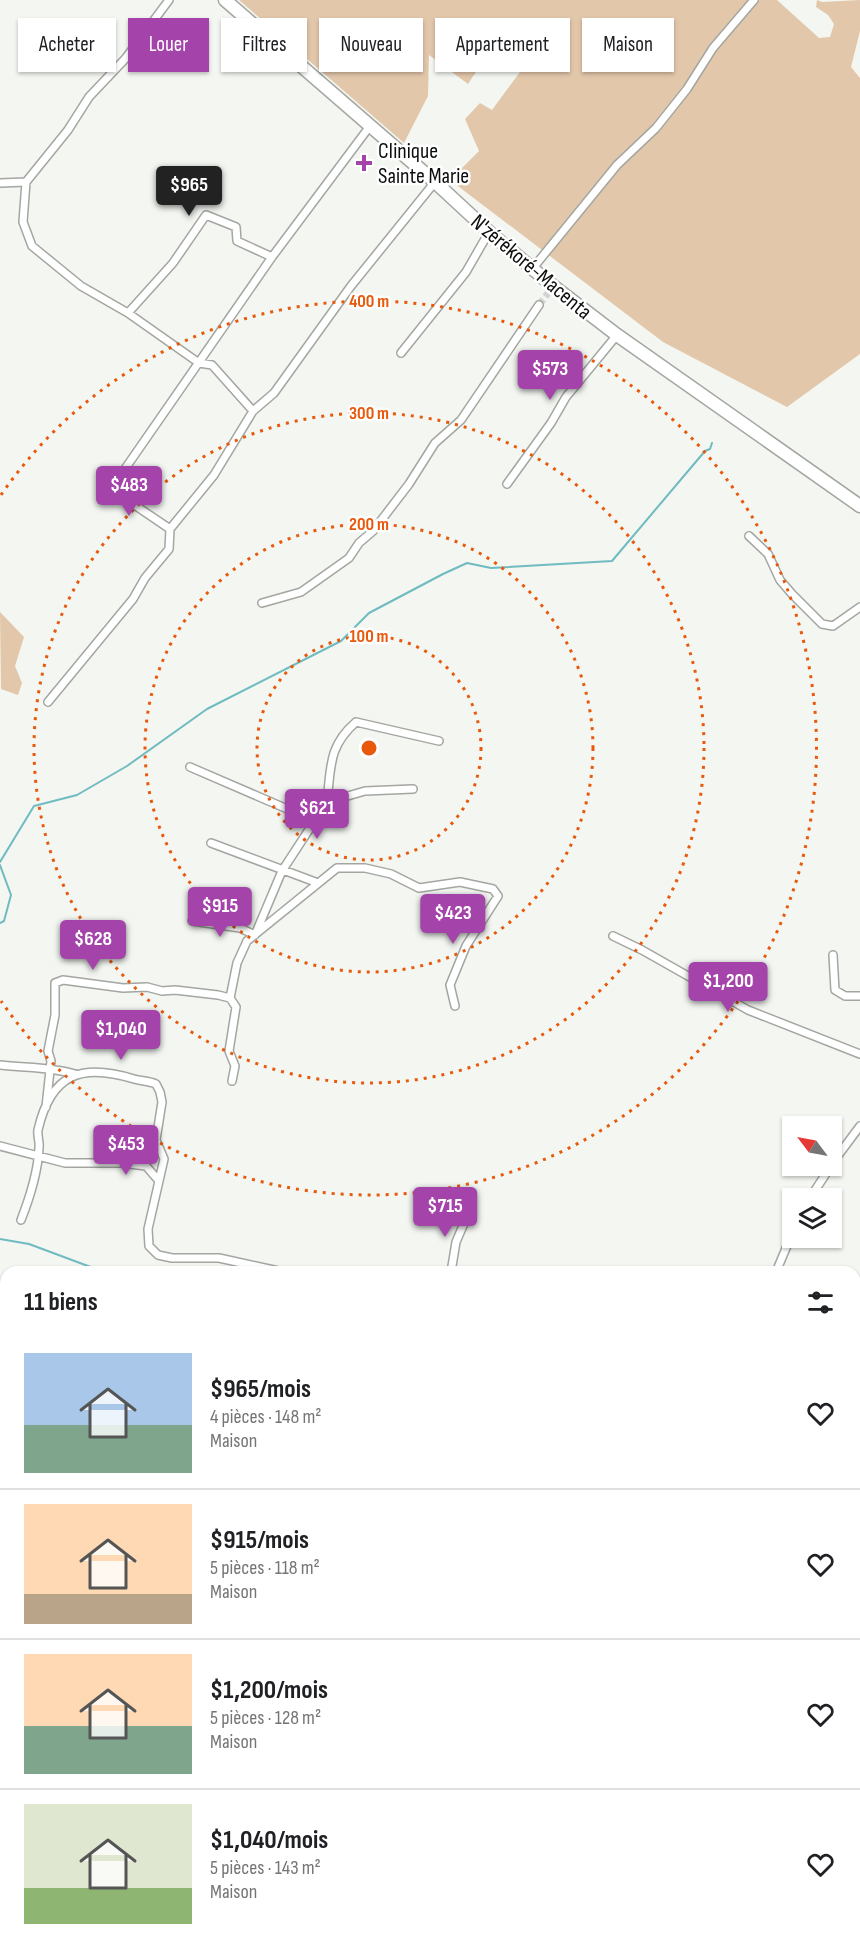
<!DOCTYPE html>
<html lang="fr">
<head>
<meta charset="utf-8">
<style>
	:root { --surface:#fff; --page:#f2f2f2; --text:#202124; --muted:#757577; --line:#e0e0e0; --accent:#a443aa }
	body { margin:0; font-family:"Sofia Sans Condensed",sans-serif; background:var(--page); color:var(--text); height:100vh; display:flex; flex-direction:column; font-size:22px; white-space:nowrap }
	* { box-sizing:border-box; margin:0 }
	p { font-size:20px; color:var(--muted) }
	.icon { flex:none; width:33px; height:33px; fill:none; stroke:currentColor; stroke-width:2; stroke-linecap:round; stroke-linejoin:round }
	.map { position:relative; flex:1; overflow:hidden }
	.side { position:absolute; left:0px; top:1266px; width:861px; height:686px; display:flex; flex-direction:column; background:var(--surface); border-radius:18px 18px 0 0; box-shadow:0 2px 4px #0004 }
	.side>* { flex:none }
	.hud { position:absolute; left:18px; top:18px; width:825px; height:54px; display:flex; gap:12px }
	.needle { width:39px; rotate:302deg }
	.tools { position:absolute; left:782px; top:1116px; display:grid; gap:12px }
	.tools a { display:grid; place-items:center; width:60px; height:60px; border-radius:0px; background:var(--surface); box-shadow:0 2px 4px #0004; font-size:30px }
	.price { position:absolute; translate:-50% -51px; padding:0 14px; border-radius:6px; background:var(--accent); color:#fff; font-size:20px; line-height:39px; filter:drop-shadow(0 2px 3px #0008) }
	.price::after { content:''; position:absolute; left:50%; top:36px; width:18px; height:14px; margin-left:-9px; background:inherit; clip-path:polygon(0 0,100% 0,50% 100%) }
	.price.selected { background:#222; color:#fff }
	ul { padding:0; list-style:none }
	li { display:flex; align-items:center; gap:18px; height:150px; padding:0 24px }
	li+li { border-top:2px solid var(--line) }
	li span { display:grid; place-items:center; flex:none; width:168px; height:120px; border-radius:0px; color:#555 }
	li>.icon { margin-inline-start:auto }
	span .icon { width:72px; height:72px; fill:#fffc; stroke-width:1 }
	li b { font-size:26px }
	h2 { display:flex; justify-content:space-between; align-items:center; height:72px; padding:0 24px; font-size:26px }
	.tag { padding:0 21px; border-radius:0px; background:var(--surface); box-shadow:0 2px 4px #0004; font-size:21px; line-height:54px }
	.tag.selected { background:var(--accent); color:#fff }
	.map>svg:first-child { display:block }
	.green { fill:#e3c7ab }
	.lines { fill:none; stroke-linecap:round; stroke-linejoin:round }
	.stream { stroke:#6fbbc0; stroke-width:2 }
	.minor-tunnel { stroke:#d0d3cf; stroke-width:7; stroke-dasharray:7 3.5; stroke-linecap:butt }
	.minor-casing { stroke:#a3a6a1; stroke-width:10 }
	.trunk-casing { stroke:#a3a6a1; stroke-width:15 }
	.minor { stroke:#fff; stroke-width:7 }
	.trunk { stroke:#fff; stroke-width:12 }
	.ring { fill:none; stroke:#e8590c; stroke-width:3; stroke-dasharray:3 6 }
	.poi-dot { fill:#a443aa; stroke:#fff; stroke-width:2 }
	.labels { text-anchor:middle; stroke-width:5; stroke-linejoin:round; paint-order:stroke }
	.poi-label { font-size:22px; fill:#0d0d0c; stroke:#fff; text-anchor:start }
	.street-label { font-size:22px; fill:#0d0d0c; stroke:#fff }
	.centre { fill:#e8590c; stroke:#fff; stroke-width:3 }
	.ring-label { font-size:18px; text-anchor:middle; font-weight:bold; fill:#e8590c; stroke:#fff; stroke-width:5; stroke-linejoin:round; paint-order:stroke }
</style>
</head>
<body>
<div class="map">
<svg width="860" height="1951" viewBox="0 0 860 1951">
	<rect width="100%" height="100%" fill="#f3f6f1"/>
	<path class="green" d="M239,0H777L819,38L830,37L834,24L828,15L816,7L817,0L822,2L860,0V31L851,67L860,78V354L787,407L663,342L450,180L479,151L465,119L480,103L492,110L520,72L514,55H487L468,84L429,55L428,96L404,143Z
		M0,612L24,637L15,666L22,683L18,695L1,689Z"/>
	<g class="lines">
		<path class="stream" d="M0,862L34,806L77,795L127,766L207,709L341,641L369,613L443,574L467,563L491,568L612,561L705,451L710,449L712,443
			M0,865L11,895L4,921L0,923
			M0,1239L29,1244L104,1272
			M0,1802L6,1800
			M648,1946L654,1951"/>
		<path class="minor-tunnel" d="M539,305L548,293"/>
		<g class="minor-casing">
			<path id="minor" d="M169,0L125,59L89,97L68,130L26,182L23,222L32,246L81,286L128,313L199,363L212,365L253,411
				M370,126L272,257L111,489L170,529L214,475L253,411L274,393L351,286L435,182
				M0,183L26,182
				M533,268L617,165L656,128L687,89L713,48L754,0
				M128,313L173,263L206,215L236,227L237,241L272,257
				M401,353L466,272L489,232
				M507,484L551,423L566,397L617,335
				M749,536L768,554L780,580L792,594L822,624L833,626L860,607
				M262,603L301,592L349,558L359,543L373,531L409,484L435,443L461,420L539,305
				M48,702L133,599L145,578L169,549L170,529
				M190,767L315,821
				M327,802C331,768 328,746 356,722L439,741
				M211,843L318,883
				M192,921L240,928L255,935L282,871L327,802L365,791L413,789
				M613,936L642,950L748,1010L860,1054
				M833,955L835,990L845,996H860
				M230,998L237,963L247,941L337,868H365L391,874L419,888L460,882L493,889L498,896L466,946L450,985L455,1006
				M0,1065C26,1068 50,1067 75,1074
				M46,1107L51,1061L48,1051L55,1015V983L63,980L123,988L147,987L162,991L175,990L218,995L230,998L236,1007L229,1051L235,1066L232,1081
				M0,1146L65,1163H121L146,1166L159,1181L148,1229L149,1246L158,1255L172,1258H219L283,1272
				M831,1165L860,1126
				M810,1198L831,1166
				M21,1220C30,1197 38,1172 39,1148C40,1142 37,1136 38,1130C51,1073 82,1063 134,1079C141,1081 149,1081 156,1084L160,1092L162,1102L156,1140L164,1159L159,1181
				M451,1272L456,1242L468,1214
				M776,1272L792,1234
				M855,1317H860
				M0,1514H6
				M855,1515H860
				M0,1611H6
				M0,1698H6
				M855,1716L860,1710
				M855,1814L860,1820
				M754,1946L756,1951
				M234,1951L235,1946
				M377,1951L378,1946"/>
		</g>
		<g class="trunk-casing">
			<path id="trunk" d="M225,0L435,182L489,232L553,286L617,335L860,506"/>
		</g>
		<use href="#minor" class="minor"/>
		<use href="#trunk" class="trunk"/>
	</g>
	<g class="ring">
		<circle cx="369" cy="748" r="112"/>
		<circle cx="369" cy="748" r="224"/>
		<circle cx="369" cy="748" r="335"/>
		<path d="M1 495A447 447 0 1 1 1 1001"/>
	</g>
	<path class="poi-dot" d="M361 154h6v6h6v6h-6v6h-6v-6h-6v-6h6z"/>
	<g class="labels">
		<g class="poi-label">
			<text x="378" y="158">Clinique<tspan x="378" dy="25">Sainte Marie</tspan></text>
		</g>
		<g class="street-label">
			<text transform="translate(532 266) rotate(40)" y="8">N'zérékoré-Macenta</text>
		</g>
	</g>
	<circle cx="369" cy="748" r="9" class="centre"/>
	<g class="ring-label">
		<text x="369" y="307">400 m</text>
		<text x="369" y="419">300 m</text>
		<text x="369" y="530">200 m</text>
		<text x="369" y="642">100 m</text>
	</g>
</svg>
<div class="tools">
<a><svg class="needle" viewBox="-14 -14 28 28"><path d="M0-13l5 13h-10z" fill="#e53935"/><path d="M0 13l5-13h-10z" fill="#757577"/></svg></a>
<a><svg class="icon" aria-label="layers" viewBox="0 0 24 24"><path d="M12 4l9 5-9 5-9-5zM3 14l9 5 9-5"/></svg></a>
</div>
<b class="price selected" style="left:189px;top:217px">$965</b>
<b class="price" style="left:550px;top:401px">$573</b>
<b class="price" style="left:129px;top:517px">$483</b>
<b class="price" style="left:317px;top:840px">$621</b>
<b class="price" style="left:220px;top:938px">$915</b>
<b class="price" style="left:453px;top:945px">$423</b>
<b class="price" style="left:93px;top:971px">$628</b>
<b class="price" style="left:728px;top:1013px">$1,200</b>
<b class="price" style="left:121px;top:1061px">$1,040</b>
<b class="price" style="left:126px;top:1176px">$453</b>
<b class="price" style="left:445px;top:1238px">$715</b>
<div class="hud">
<a class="tag">Acheter</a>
<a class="tag selected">Louer</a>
<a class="tag">Filtres</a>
<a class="tag">Nouveau</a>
<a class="tag">Appartement</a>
<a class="tag">Maison</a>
</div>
<section class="side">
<h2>11 biens<svg class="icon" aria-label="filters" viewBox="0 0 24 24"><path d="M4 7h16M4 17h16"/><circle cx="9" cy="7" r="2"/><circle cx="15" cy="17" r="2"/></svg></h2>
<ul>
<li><span style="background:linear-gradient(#a9c7e8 60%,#7fa58c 0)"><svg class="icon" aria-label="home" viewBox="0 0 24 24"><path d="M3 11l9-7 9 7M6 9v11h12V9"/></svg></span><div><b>$965/mois</b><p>4 pièces · 148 m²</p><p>Maison</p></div><svg class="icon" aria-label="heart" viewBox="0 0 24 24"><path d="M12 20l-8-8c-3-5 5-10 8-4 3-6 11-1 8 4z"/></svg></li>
<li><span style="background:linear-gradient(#ffd9b3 75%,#b9a48a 0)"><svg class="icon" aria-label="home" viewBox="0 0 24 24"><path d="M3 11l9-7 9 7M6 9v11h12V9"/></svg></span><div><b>$915/mois</b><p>5 pièces · 118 m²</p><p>Maison</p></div><svg class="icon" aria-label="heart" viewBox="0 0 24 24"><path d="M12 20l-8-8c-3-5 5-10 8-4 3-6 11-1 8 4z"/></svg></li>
<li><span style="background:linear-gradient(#ffd9b3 60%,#7fa58c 0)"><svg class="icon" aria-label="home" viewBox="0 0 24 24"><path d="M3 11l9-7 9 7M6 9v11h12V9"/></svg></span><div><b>$1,200/mois</b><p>5 pièces · 128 m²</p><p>Maison</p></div><svg class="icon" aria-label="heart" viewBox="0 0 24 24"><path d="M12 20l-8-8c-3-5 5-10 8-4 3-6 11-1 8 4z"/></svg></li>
<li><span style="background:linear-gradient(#dfe7d0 70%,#8fb573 0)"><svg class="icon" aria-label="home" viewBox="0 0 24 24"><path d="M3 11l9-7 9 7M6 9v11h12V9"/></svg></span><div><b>$1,040/mois</b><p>5 pièces · 143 m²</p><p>Maison</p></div><svg class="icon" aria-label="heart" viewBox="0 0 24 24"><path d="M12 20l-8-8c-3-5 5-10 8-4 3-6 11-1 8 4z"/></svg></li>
</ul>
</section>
</div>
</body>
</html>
